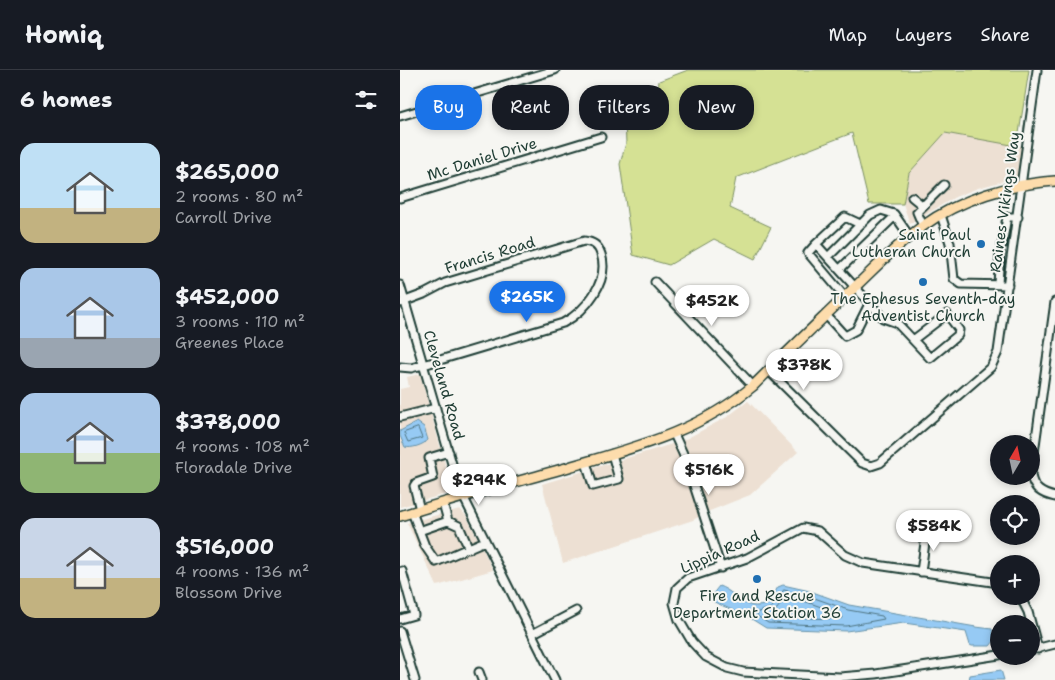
<!DOCTYPE html>
<html lang="en">
<head>
<meta charset="utf-8">
<style>
	:root { --surface:#171b24; --page:#20242c; --text:#f1f3f6; --muted:#9ea1a6; --line:#363941; --accent:#1a73e8 }
	body { margin:0; font-family:"Shantell Sans",sans-serif; background:var(--page); color:var(--text); height:100vh; display:flex; flex-direction:column; font-size:19px; white-space:nowrap }
	* { box-sizing:border-box; margin:0 }
	p { font-size:16px; color:var(--muted) }
	.icon { flex:none; width:28px; height:28px; fill:none; stroke:currentColor; stroke-width:2; stroke-linecap:round; stroke-linejoin:round }
	.map { position:relative; flex:1; overflow:hidden }
	.drawer { display:flex; flex-direction:column; background:var(--surface); width:400px }
	.drawer>* { flex:none }
	.guide { position:absolute; left:15px; top:15px; width:475px; height:45px; display:flex; gap:10px }
	.needle { width:32px; rotate:9deg }
	.tools { position:absolute; left:590px; top:365px; display:grid; gap:10px }
	.tools a { display:grid; place-items:center; width:50px; height:50px; border-radius:50%; background:var(--surface); box-shadow:0 2px 8px #0003; font-size:25px }
	.price { position:absolute; translate:-50% -42px; padding:0 11px; border-radius:18px; background:#fff; color:#222; font-size:16px; line-height:32px; filter:drop-shadow(0 1px 2px #0008) }
	.price::after { content:''; position:absolute; left:50%; top:30px; width:15px; height:11px; margin-left:-8px; background:inherit; clip-path:polygon(0 0,100% 0,50% 100%) }
	.price.selected { background:var(--accent); color:#fff }
	ul { padding:0; list-style:none }
	li { display:flex; align-items:center; gap:15px; height:125px; padding:0 20px }
	li span { display:grid; place-items:center; flex:none; width:140px; height:100px; border-radius:15px; color:#555 }
	li>.icon { margin-inline-start:auto }
	span .icon { width:60px; height:60px; fill:#fffc; stroke-width:1 }
	li b { font-size:21px }
	h2 { display:flex; justify-content:space-between; align-items:center; height:60px; padding:0 20px; font-size:21px }
	.tag { padding:0 18px; border-radius:20px; background:var(--surface); box-shadow:0 2px 8px #0003; font-size:18px; line-height:45px }
	.tag.selected { background:var(--accent); color:#fff }
	header { display:flex; align-items:center; gap:30px; box-sizing:border-box; height:70px; padding:0 25px; background:var(--surface); border-bottom:1px solid var(--line) }
	header strong { font-size:24px }
	nav { display:flex; gap:28px; margin-inline-start:auto; font-size:18px }
	main { display:flex; flex:1; min-height:0 }
	.map>svg:first-child { display:block }
	.built { fill:#ede0d3 }
	.green { fill:#d5e194; stroke:#7a8f64 }
	.water { fill:#96caf4; stroke:#6692a7 }
	.lines { fill:none; stroke-linecap:round; stroke-linejoin:round }
	.shore { stroke:#4f7581; stroke-width:1 }
	.minor-casing { stroke:#1f3d34; stroke-width:11 }
	.major-casing { stroke:#1f3d34; stroke-width:12 }
	.minor { stroke:#f6f6f2; stroke-width:7 }
	.major { stroke:#fddcac; stroke-width:9 }
	.poi-dot { fill:#1f6fb2; stroke:#f6f6f2; stroke-width:2 }
	.labels { text-anchor:middle; stroke-width:4; stroke-linejoin:round; paint-order:stroke }
	.street-label { font-size:15px; fill:#1f3d34; stroke:#f6f6f2 }
	.poi-label { font-size:15px; fill:#1f3d34; stroke:#f6f6f2 }
</style>
</head>
<body>
<header>
<strong>Homiq</strong>
<nav><a>Map</a><a>Layers</a><a>Share</a></nav>
</header>
<main>
<section class="drawer">
<h2>6 homes<svg class="icon" aria-label="filters" viewBox="0 0 24 24"><path d="M4 7h16M4 17h16"/><circle cx="9" cy="7" r="2"/><circle cx="15" cy="17" r="2"/></svg></h2>
<ul>
<li><span style="background:linear-gradient(#bfe0f5 65%,#c2b280 0)"><svg class="icon" aria-label="home" viewBox="0 0 24 24"><path d="M3 11l9-7 9 7M6 9v11h12V9"/></svg></span><div><b>$265,000</b><p>2 rooms · 80 m²</p><p>Carroll Drive</p></div></li>
<li><span style="background:linear-gradient(#a9c7e8 70%,#9aa5b1 0)"><svg class="icon" aria-label="home" viewBox="0 0 24 24"><path d="M3 11l9-7 9 7M6 9v11h12V9"/></svg></span><div><b>$452,000</b><p>3 rooms · 110 m²</p><p>Greenes Place</p></div></li>
<li><span style="background:linear-gradient(#a9c7e8 60%,#8fb573 0)"><svg class="icon" aria-label="home" viewBox="0 0 24 24"><path d="M3 11l9-7 9 7M6 9v11h12V9"/></svg></span><div><b>$378,000</b><p>4 rooms · 108 m²</p><p>Floradale Drive</p></div></li>
<li><span style="background:linear-gradient(#c9d6e8 60%,#c2b280 0)"><svg class="icon" aria-label="home" viewBox="0 0 24 24"><path d="M3 11l9-7 9 7M6 9v11h12V9"/></svg></span><div><b>$516,000</b><p>4 rooms · 136 m²</p><p>Blossom Drive</p></div></li>
</ul>
</section>
<div class="map">
<svg width="655" height="610" viewBox="0 0 655 610">
	<rect width="100%" height="100%" fill="#f6f6f2"/>
	<filter id="ink" filterUnits="userSpaceOnUse"><feTurbulence type="fractalNoise" baseFrequency=".02" numOctaves="2"/><feDisplacementMap in="SourceGraphic" scale="10" xChannelSelector="R" yChannelSelector="G"/><feConvolveMatrix kernelMatrix="1 2 1 2 8 2 1 2 1" color-interpolation-filters="sRGB"/></filter>
	<g filter="url(#ink)">
		<path class="built" d="M545,63L622,76L618,107L578,118L555,127L510,154L503,134L509,103Z
			M20,304L52,419L49,423L0,437V319L9,317L7,307Z
			M348,331L398,382L350,425L307,442L293,450L163,493L142,414L282,371L327,347Z
			M60,439L67,447L93,500L37,516L7,453Z"/>
		<path class="green" d="M288,0H629L617,76L545,63L509,103L503,134H469L452,63L336,108L330,138L371,157L355,189L314,169L269,195L233,185L220,94L226,73L225,51L257,31L259,11Z"/>
		<path class="water" d="M17,352L24,357L28,370C23,375 11,379 5,377L0,366V361Z
			M383,515L410,521L449,535L576,557L592,559L595,570L590,576H572L570,575L566,562L504,553L446,561L366,558L350,548L312,531V525L319,516C340,524 341,542 368,534L378,517Z
			M601,600L604,610H569L570,605Z"/>
		<g class="lines">
			<path class="shore" d="M18,358L22,368L8,372L4,363Z
				M384,520L409,526L448,540L482,546L484,549L446,556L368,553L357,546L358,542L371,538Z
				M387,527L407,532L441,544L443,548L440,549L375,547L374,543Z"/>
			<g class="minor-casing">
				<path id="minor" d="M0,46L155,0
					M512,127L523,136
					M0,128L201,67
					M541,145L550,173L554,209L561,214L608,215
					M460,154L445,147L416,174L483,248L497,253L530,288L558,265L559,260L547,244L513,270
					M523,156L517,142L544,115
					M416,174L408,183L445,227
					M602,175L607,147H618
					M428,187L470,145L481,140L494,144L510,167
					M440,199L495,146
					M255,212L353,316
					M598,214L600,182
					M0,215L59,418L155,610
					M0,233L24,224L45,213L184,171C193,172 198,175 201,184C210,211 186,241 163,253L30,293L11,298L0,297
					M426,245L445,266L456,260L469,234
					M369,301L462,393L471,396L480,393L591,297L598,282L637,0
					M0,347L36,338
					M274,364L285,388L321,498
					M186,392L193,416L219,409L212,384
					M631,404L655,232
					M631,405C633,419 642,424 655,427
					M20,440L14,416L16,413L33,407L29,388L49,382
					M12,442L25,476L36,492L85,471
					M48,451L59,456L69,479
					M19,461L48,451L43,433
					M0,502L2,501L14,545L0,549
					M521,502L527,458
					M599,513L463,493L445,485L418,461L403,458L347,488L288,508L277,518L274,533L279,550L292,572L306,587L327,598L343,602L440,607L476,604L599,585
					M620,526L628,542L638,579
					M0,561L15,610
					M132,564L176,541
					M631,580L655,574
					M79,602L82,610"/>
			</g>
			<g class="major-casing">
				<path id="major" d="M0,446C56,428 113,413 169,397C236,377 298,362 353,316C387,282 422,249 457,215C478,195 499,173 523,156C560,129 610,114 655,111"/>
			</g>
			<use href="#minor" class="minor"/>
			<use href="#major" class="major"/>
		</g>
	</g>
	<g class="poi-dot">
		<circle cx="581" cy="174" r="5"/>
		<circle cx="523" cy="212" r="5"/>
		<circle cx="357" cy="509" r="5"/>
	</g>
	<g class="labels">
		<g class="street-label">
			<text transform="translate(82 89) rotate(-17)" y="5">Mc Daniel Drive</text>
			<text transform="translate(605 132) rotate(-82)" y="5">Raines Vikings Way</text>
			<text transform="translate(90 185) rotate(-17)" y="5">Francis Road</text>
			<text transform="translate(44 315) rotate(74)" y="5">Cleveland Road</text>
			<text transform="translate(320 482) rotate(-24)" y="5">Lippia Road</text>
		</g>
		<g class="poi-label">
			<text x="571" y="170" text-anchor="end">Saint Paul<tspan x="571" dy="17">Lutheran Church</tspan></text>
			<text x="523" y="234">The Ephesus Seventh-day<tspan x="523" dy="17">Adventist Church</tspan></text>
			<text x="357" y="531">Fire and Rescue<tspan x="357" dy="17">Department Station 36</tspan></text>
		</g>
	</g>
</svg>
<div class="tools">
<a><svg class="needle" viewBox="-14 -14 28 28"><path d="M0-13l5 13h-10z" fill="#e53935"/><path d="M0 13l5-13h-10z" fill="#9ea1a6"/></svg></a>
<a><svg class="icon" aria-label="locate" viewBox="0 0 24 24"><circle cx="12" cy="12" r="6"/><path d="M12 2v4M12 18v4M2 12h4M18 12h4"/></svg></a>
<a>+</a>
<a>−</a>
</div>
<b class="price selected" style="left:127px;top:253px">$265K</b>
<b class="price" style="left:312px;top:257px">$452K</b>
<b class="price" style="left:404px;top:321px">$378K</b>
<b class="price" style="left:309px;top:426px">$516K</b>
<b class="price" style="left:79px;top:436px">$294K</b>
<b class="price" style="left:534px;top:482px">$584K</b>
<div class="guide">
<a class="tag selected">Buy</a>
<a class="tag">Rent</a>
<a class="tag">Filters</a>
<a class="tag">New</a>
</div>
</div>
</main>
</body>
</html>
